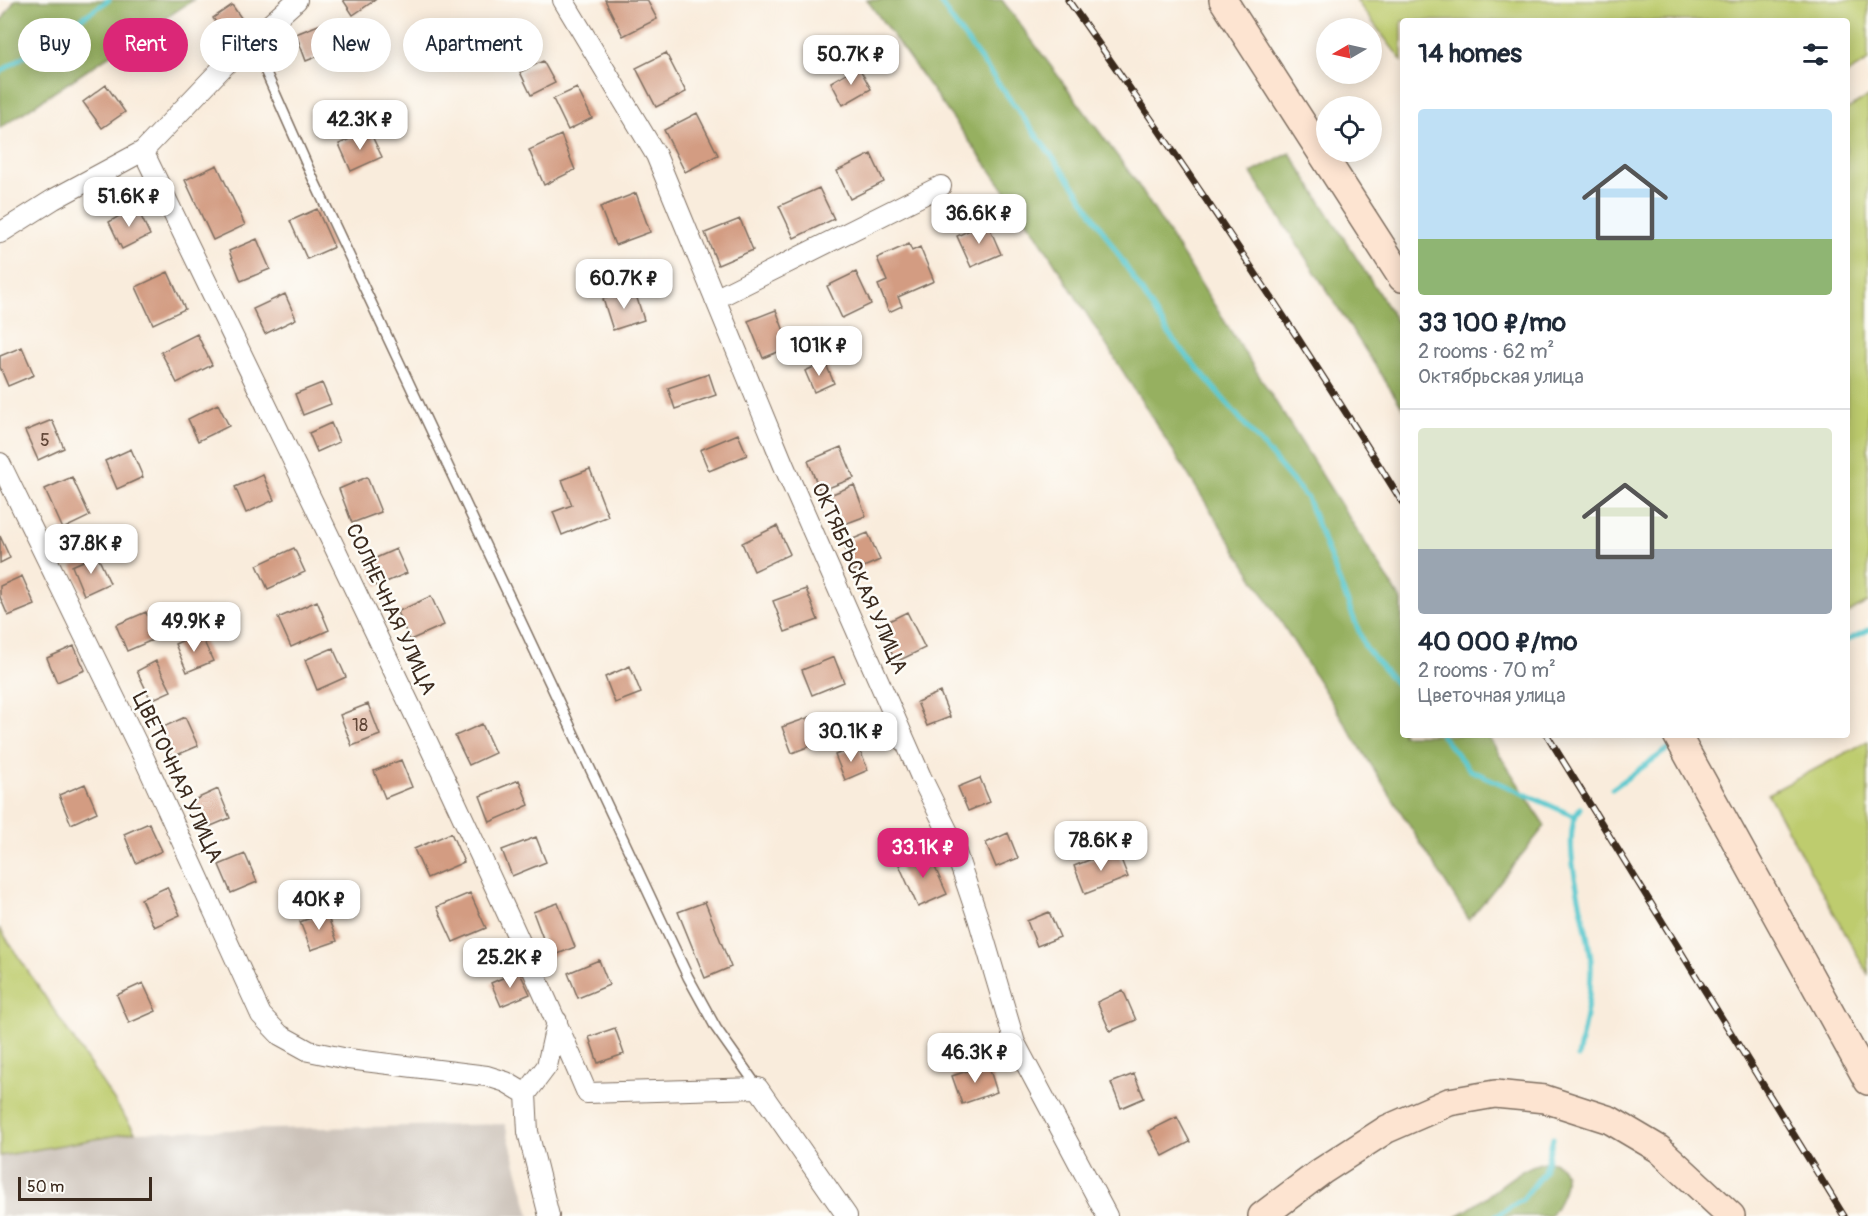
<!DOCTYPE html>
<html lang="en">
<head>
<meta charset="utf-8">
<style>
	:root { --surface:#fff; --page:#f6f6f7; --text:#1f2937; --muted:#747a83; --line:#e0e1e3; --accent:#db2777 }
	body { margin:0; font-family:Pangolin,sans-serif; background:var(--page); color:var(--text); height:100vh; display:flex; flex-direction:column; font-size:22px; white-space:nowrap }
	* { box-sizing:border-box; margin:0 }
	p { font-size:20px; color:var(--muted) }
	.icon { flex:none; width:33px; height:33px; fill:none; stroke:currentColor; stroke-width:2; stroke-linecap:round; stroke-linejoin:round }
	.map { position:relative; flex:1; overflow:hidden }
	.side { position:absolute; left:1400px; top:18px; width:450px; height:720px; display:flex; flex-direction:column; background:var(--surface); border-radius:6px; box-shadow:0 3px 15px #0003 }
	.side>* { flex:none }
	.top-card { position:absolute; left:18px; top:18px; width:570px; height:54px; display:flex; gap:12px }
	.needle { width:39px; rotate:261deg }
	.controls { position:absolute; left:1316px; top:18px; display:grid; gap:12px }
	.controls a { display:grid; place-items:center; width:66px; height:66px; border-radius:50%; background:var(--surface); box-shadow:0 3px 15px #0003; font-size:30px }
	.scale { position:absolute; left:18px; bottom:15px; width:134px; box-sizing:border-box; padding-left:6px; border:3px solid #3b2a1e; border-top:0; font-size:16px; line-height:21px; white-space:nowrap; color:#3b2a1e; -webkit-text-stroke:4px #fdfcf7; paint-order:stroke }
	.price { position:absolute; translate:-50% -51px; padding:0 14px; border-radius:12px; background:#fff; color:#222; font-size:20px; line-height:39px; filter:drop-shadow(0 2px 3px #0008) }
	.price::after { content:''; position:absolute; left:50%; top:36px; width:18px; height:14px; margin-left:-9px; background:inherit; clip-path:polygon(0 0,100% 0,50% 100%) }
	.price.active { background:var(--accent); color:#fff }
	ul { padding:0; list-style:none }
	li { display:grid; align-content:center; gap:12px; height:318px; padding:0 18px }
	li+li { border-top:2px solid var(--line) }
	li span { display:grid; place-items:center; height:186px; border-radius:6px; color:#555 }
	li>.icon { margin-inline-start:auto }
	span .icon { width:108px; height:108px; fill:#fffc; stroke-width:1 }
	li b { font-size:26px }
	h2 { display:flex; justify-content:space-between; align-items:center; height:72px; padding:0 18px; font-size:26px }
	.pill { padding:0 21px; border-radius:27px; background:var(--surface); box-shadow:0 3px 15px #0003; font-size:21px; line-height:54px }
	.pill.active { background:var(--accent); color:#fff }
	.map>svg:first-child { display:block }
	.industrial { fill:#ccc2b9 }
	.green { fill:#becc6e; stroke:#7c7b46; stroke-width:1.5 }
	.forest { fill:#96b061; stroke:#686d40; stroke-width:1.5 }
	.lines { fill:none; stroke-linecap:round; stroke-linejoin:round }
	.stream { stroke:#5cc9cf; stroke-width:5 }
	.building { fill:#d39c82 }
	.lane-casing { stroke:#7e6e60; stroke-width:12 }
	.street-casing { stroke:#7e6e60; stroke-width:22 }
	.secondary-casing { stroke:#7e6e60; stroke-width:30 }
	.lane { stroke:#fff; stroke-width:9 }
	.street { stroke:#fff; stroke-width:20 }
	.secondary { stroke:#fde4d1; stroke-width:27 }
	.rail-casing { stroke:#3b2a1e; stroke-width:7 }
	.rail { stroke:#fdfcf7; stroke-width:4.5; stroke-dasharray:14; stroke-linecap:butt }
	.labels { text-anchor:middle; stroke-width:5; stroke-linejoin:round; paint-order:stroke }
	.number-label { font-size:18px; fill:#614637 }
	.street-label { font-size:21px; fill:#3b2a1e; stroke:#fdfcf7 }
</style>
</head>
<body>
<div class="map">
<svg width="1868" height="1216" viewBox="0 0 1868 1216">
	<rect width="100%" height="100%" fill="#fdfcf7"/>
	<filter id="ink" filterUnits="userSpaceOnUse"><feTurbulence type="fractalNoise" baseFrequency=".0167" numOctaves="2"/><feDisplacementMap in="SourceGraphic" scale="12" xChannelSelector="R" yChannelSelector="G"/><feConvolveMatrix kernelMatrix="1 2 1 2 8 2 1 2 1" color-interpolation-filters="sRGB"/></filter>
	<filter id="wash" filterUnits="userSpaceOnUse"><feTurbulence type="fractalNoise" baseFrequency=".008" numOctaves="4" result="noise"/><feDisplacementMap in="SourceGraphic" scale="24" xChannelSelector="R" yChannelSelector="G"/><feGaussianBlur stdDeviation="1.35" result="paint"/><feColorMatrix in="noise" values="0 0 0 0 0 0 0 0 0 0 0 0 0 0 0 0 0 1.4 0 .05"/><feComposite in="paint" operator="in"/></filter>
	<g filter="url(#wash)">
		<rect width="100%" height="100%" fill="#f9ecdc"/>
		<path class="industrial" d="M505,1124L530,1216H0V1156L135,1132Z"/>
		<path class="green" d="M1356,0H1868V61L1847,74L1846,21H1402V61Z
			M1868,97V602L1847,614L1846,110Z
			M1868,741V974L1768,794Z
			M0,929L135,1132L0,1156Z"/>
		<path class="forest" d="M15,0H193L0,128V23Z
			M867,0H1002L1135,180L1402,601V735H1487L1545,826L1469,920L1035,232Z
			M1290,153L1402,330V407L1251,173Z
			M1548,1161C1578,1165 1562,1200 1550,1216H1456C1489,1201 1512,1168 1548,1161Z"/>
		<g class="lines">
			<path class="stream" d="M939,0L951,19L1079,193L1171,337L1307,498L1365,647L1402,691
				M0,72L109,0
				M1846,641L1868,630
				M1441,735L1470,770L1574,816
				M1612,789L1668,749
				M1578,1057C1584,1026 1592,993 1591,961C1589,923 1556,839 1580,808
				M1496,1216L1522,1200L1544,1172L1553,1138"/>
		</g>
		<g id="blocks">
			<path class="building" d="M343,0H375L353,15Z
				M605,0H647L657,19L623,36Z
				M232,5L244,22L224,35L213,18Z
				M326,22L336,49L306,61L296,34Z
				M666,53L686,92L656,107L636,68Z
				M543,61L555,83L531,95L520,72Z
				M858,66L871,89L843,105L831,82Z
				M106,85L125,112L102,128L83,102Z
				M577,88L592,118L568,130L553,99Z
				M697,113L718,155L685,172L664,130Z
				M369,130L382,157L351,171L339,144Z
				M561,135L575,170L544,185L529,150Z
				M871,154L884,182L850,199L837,171Z
				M217,165L245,225L213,240L185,180Z
				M819,188L834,219L794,238L779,206Z
				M636,193L650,232L615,245L600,207Z
				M136,206L150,235L122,249L109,222Z
				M317,209L334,247L307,259L290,221Z
				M740,219L753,250L718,265L705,233Z
				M987,222L1001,254L971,267L957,236Z
				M257,239L270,269L241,281L229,251Z
				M909,244L912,251L920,247L934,281L898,297L902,306L889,312L878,285L887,281L877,258Z
				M168,272L185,309L153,324L136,287Z
				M856,272L871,304L842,318L827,286Z
				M634,289L644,320L613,330L603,299Z
				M285,294L296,319L265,334L253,309Z
				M776,310L790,347L763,358L748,321Z
				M197,334L212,365L177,383L161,352Z
				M22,347L34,375L8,386L0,367V356Z
				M825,362L834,383L814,392L805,371Z
				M709,374L716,395L675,409L668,388Z
				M322,383L331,404L303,415L295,394Z
				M218,404L229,426L198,441L188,419Z
				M52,420L64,448L38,460L25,431Z
				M331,423L339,442L317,452L309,433Z
				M738,434L747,455L709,471L700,450Z
				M841,447L854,478L820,491L808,461Z
				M131,449L143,477L117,489L105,461Z
				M590,469L608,516L562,535L553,512L572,505L562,480Z
				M263,475L274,500L246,513L235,487Z
				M72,477L90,516L63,529L45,489Z
				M367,477L381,512L352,523L339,489Z
				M854,485L866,516L842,525L830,495Z
				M777,526L790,554L754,571L742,543Z
				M868,533L880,560L854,571L843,543Z
				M0,536L10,558L0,563Z
				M294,548L305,572L268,589L257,565Z
				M396,549L407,573L377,586L367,562Z
				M97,555L110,583L84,595L72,566Z
				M22,576L35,605L8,616L0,597V586Z
				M806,589L818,620L785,632L773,601Z
				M431,596L444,625L410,640L397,612Z
				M317,601L329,630L291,647L278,618Z
				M146,612L157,638L127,651L116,625Z
				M907,612L925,648L896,662L879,626Z
				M200,633L213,661L187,672L175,644Z
				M74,646L85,670L57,682L47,658Z
				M333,648L346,677L317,690L305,660Z
				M834,657L844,682L812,695L802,670Z
				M156,661L171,691L151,700L137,671Z
				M630,666L641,693L615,703L605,677Z
				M940,692L950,717L927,726L917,702Z
				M368,704L380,735L352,746L340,715Z
				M813,716L823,741L792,753L782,727Z
				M185,717L198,746L172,757L159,729Z
				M482,724L495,753L469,765L455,736Z
				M858,746L868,770L845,780L835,755Z
				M401,760L412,787L385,798L374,771Z
				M980,778L990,802L968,811L958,787Z
				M519,780L529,805L490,822L480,796Z
				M85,784L97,812L71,824L59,795Z
				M218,789L230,818L204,829L192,801Z
				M149,823L162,851L136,863L124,834Z
				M451,833L464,862L427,878L414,849Z
				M1008,833L1018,858L996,867L986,843Z
				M536,837L546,862L512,876L502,850Z
				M1117,849L1128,877L1085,894L1074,866Z
				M928,852L947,894L918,907L899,865Z
				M245,854L257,882L231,893L219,865Z
				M167,887L180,915L154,927L141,899Z
				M470,893L486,928L453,942L437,907Z
				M705,902L731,967L705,978L678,912Z
				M558,903L575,947L550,957L533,912Z
				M326,912L337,941L311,950L300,922Z
				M1049,912L1060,937L1037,946L1027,921Z
				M599,960L609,985L578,998L568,973Z
				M519,971L530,994L501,1006L491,983Z
				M143,983L156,1011L129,1023L117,995Z
				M1123,990L1136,1020L1110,1031L1097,1002Z
				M615,1028L624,1054L598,1063L589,1037Z
				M988,1064L997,1092L962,1104L952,1076Z
				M1134,1074L1144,1098L1121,1108L1111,1083Z
				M1177,1117L1190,1142L1163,1156L1149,1131Z"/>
		</g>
	</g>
	<g filter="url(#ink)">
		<use href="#blocks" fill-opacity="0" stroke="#7e6e60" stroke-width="1.5"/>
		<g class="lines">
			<g class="lane-casing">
				<path id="lane" d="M252,41L315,183L688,977L716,1028L757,1086"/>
			</g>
			<g class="street-casing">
				<path id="street" d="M563,0L656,155L784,466L921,777L951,838L978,918L1015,1043L1107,1216
					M143,151C236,342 329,534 420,726C477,848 534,969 587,1093L758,1088L847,1216
					M0,233L54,199L143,151L225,65L297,0
					M715,299L941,186
					M0,463L143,756L261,1015L280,1035L309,1051L348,1059L487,1076L506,1082L526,1094
					M549,1216L528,1132L526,1094L547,1066L557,1021"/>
			</g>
			<g class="secondary-casing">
				<path id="secondary" d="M1223,0L1402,278
					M1677,735L1868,1081
					M1262,1216L1322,1171L1387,1129L1449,1102L1495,1094L1545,1099L1610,1120L1659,1149L1731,1216"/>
			</g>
			<use href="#lane" class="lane"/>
			<use href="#street" class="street"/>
			<use href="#secondary" class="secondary"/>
			<g class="rail-casing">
				<path id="rail" d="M1068,0C1184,164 1296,331 1402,502
					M1547,735L1844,1216"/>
			</g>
			<use href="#rail" class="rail"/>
		</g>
	</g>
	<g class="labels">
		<g class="number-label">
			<text x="45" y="446">5</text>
			<text x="360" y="731">18</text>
		</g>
		<g class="street-label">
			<text transform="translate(860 578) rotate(66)" y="7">ОКТЯБРЬСКАЯ УЛИЦА</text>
			<text transform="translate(391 609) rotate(65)" y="7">СОЛНЕЧНАЯ УЛИЦА</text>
			<text transform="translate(178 777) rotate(65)" y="7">ЦВЕТОЧНАЯ УЛИЦА</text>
		</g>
	</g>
</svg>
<div class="controls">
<a><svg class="needle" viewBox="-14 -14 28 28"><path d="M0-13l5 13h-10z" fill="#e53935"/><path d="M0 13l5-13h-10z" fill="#747a83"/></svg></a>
<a><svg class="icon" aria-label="locate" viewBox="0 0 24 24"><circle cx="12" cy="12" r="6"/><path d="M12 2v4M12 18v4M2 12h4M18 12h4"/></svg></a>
</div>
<div class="scale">50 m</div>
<b class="price" style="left:851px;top:86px">50.7K ₽</b>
<b class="price" style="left:360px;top:151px">42.3K ₽</b>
<b class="price" style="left:129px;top:228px">51.6K ₽</b>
<b class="price" style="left:979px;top:245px">36.6K ₽</b>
<b class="price" style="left:624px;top:310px">60.7K ₽</b>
<b class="price" style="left:819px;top:377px">101K ₽</b>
<b class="price" style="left:91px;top:575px">37.8K ₽</b>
<b class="price" style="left:194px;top:653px">49.9K ₽</b>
<b class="price" style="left:851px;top:763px">30.1K ₽</b>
<b class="price" style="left:1101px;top:872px">78.6K ₽</b>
<b class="price active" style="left:923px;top:879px">33.1K ₽</b>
<b class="price" style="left:319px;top:931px">40K ₽</b>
<b class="price" style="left:510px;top:989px">25.2K ₽</b>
<b class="price" style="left:975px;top:1084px">46.3K ₽</b>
<div class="top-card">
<a class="pill">Buy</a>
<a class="pill active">Rent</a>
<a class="pill">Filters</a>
<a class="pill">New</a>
<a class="pill">Apartment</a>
</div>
<section class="side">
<h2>14 homes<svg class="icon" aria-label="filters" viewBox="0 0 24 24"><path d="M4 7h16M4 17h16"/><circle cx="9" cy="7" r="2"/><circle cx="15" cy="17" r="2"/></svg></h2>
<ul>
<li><span style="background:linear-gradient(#bfe0f5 70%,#8fb573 0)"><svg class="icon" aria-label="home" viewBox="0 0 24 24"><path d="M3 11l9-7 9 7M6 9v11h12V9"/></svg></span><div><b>33 100 ₽/mo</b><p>2 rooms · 62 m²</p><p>Октябрьская улица</p></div></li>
<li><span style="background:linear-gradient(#dfe7d0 65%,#9aa5b1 0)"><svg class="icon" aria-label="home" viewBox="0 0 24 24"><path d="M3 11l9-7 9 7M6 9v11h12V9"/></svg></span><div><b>40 000 ₽/mo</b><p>2 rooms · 70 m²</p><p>Цветочная улица</p></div></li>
</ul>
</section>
</div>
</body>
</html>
